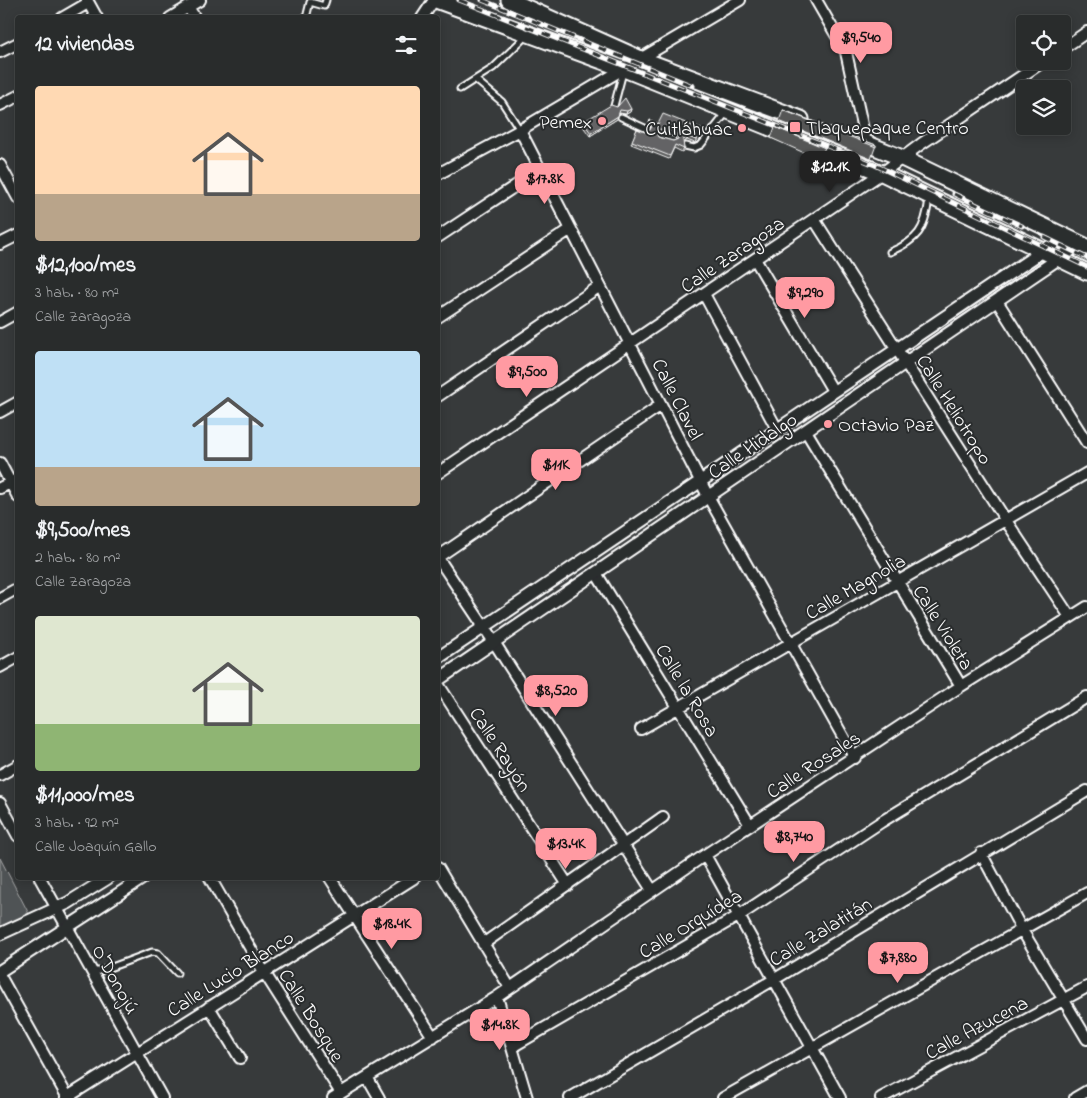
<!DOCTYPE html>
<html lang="es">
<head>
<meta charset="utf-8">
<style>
	:root { --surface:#292c2c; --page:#353838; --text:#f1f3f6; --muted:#a5a7a9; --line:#454848; --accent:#ff9aa2 }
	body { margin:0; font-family:"Indie Flower",sans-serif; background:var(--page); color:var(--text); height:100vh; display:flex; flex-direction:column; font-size:19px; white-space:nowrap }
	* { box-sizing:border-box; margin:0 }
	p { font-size:16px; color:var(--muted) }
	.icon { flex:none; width:28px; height:28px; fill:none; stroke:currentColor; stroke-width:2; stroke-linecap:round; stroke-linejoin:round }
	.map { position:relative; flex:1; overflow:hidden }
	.drawer { position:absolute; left:15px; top:15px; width:425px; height:865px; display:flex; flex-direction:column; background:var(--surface); border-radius:5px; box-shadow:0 2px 12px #0003,0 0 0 1px var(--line) }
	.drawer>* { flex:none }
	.fabs { position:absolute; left:1016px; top:15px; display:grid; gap:10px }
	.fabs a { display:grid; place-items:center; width:55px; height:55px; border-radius:5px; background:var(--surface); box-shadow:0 2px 12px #0003,0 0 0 1px var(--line); font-size:25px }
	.price { position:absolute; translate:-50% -42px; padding:0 11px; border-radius:10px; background:var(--accent); color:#111; font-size:16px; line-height:32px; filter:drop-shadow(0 1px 2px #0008) }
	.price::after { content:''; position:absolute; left:50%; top:30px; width:15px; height:11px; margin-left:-8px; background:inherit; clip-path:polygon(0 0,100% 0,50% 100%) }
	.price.selected { background:#222; color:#fff }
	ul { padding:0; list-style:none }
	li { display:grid; align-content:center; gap:10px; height:265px; padding:0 20px }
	li span { display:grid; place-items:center; height:155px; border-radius:5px; color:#555 }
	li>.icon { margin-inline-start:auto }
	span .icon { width:90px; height:90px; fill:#fffc; stroke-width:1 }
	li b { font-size:21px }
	h2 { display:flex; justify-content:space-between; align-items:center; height:60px; padding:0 20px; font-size:21px }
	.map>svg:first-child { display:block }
	.green { fill:#505354; stroke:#a8a9aa }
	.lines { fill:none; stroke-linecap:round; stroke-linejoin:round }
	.service-casing { stroke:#fff; stroke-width:9 }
	.minor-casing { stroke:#fff; stroke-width:14 }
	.tertiary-casing { stroke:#fff; stroke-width:15 }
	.primary-casing { stroke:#fff; stroke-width:19 }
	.service { stroke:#2a2d2e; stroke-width:5 }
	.minor { stroke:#2a2d2e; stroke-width:10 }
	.tertiary { stroke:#2a2d2e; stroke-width:11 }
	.primary { stroke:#2a2d2e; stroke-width:15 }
	.rail-casing { stroke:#fff; stroke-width:5 }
	.rail { stroke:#2a2d2e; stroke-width:3; stroke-dasharray:9; stroke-linecap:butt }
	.wall { fill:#555657; stroke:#fff; fill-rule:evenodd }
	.shaded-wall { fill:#454647; stroke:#fff }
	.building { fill:#636465; stroke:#fff; fill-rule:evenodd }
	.poi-dot { fill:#ff9aa2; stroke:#2a2d2e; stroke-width:2 }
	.labels { text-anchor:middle; stroke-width:4; stroke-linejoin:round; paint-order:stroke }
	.poi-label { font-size:20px; fill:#fff; stroke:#2a2d2e; text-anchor:end }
	.street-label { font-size:20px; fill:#fff; stroke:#2a2d2e }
</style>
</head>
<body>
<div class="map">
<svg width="1087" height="1098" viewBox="0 0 1087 1098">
	<rect width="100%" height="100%" fill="#373a3b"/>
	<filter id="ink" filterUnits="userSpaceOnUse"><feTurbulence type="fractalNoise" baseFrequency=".02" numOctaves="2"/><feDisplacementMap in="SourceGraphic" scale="10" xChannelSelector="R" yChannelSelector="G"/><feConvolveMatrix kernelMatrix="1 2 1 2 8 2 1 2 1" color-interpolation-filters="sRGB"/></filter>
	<g filter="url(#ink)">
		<path class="green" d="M0,858L29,914L0,928Z"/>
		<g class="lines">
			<g class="service-casing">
				<path id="service" d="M306,18L310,2L324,6L326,0
					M476,80L502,102L520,130
					M460,89L493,68L526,36
					M614,106L623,72
					M621,117L647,129
					M659,136L673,140
					M685,146L694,148L701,145L727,112
					M890,252C918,240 925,230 929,199
					M92,971H101L152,952L158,953L177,973"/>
			</g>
			<g class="minor-casing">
				<path id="minor" d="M87,0L97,18
					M816,0L846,52L866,143
					M188,7L195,18
					M62,18L88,3
					M170,18L200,0
					M422,18L434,0
					M1062,49L1087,32
					M0,52L18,43
					M0,105L18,96
					M520,130L709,498L855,758
					M0,165L18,198
					M438,174L520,130L740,0
					M814,219L1005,519L1070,617
					M438,237L541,169
					M0,244L18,235
					M755,259L833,391
					M704,294L777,429
					M997,301L1087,443
					M438,317L571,229
					M0,322L18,312
					M438,396L600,286
					M0,412L18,402
					M806,431L961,686
					M0,463L18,497
					M438,473L882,173L921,144L1044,61
					M0,488L18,479
					M438,557L661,405
					M438,558L494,642L652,890
					M596,573L750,825
					M0,598L18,588
					M0,667L18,657
					M438,684L568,885
					M641,729L1087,473
					M0,775L18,765
					M0,803L18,836
					M981,853L1022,930L1087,1039
					M705,855L840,1098
					M438,868L510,988
					M40,878L162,1098
					M210,878L264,972L341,1093
					M330,878L433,1037
					M483,944L663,817
					M0,976L68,1098
					M497,997L527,1098
					M209,1007L240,1058
					M512,1047L740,915L881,822L1087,697
					M367,1077L379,1098
					M66,1098L414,878
					M333,1098L497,997L705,855L961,686L1087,607
					M570,1098L775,979L1087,791
					M723,1098L1087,893
					M881,1098L1087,987
					M1075,1098L1087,1091"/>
			</g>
			<g class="tertiary-casing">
				<path id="tertiary" d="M438,658L1065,236
					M438,680L1080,244
					M0,934L68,903L108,878
					M0,971L143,878"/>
			</g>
			<g class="primary-casing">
				<path id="primary" d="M436,0L624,69L882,173L1087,272
					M509,0L641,59L801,119
					M858,140L902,158L1087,247"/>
			</g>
			<use href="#service" class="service"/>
			<use href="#minor" class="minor"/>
			<use href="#tertiary" class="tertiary"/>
			<use href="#primary" class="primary"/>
			<g class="rail-casing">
				<path id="rail" d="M459,0L875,165L1087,267
					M482,0L693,86
					M954,194L1022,226
					M1044,237L1087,258"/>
			</g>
			<use href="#rail" class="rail"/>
		</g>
		<path class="wall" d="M617,107L631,109L630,112L626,114L619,113L617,119L590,136L582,125L583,122Z
			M783,110L876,145L871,159L779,121Z
			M650,120L658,124L701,129L695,143L687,140L683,143L684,149L682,152L674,148L669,159L631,144L637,129L645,132L650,130L651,128L649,123ZM658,132L675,136L676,140L673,141L658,137L656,134Z
			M775,127L825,147L820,160L771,138Z"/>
		<path class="shaded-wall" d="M631,109L630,112L626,114L627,111Z
			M618,116L617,119L590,136L591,133Z
			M688,137L687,140L682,143L683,140Z"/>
		<path class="building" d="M625,98L631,109L627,111L620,110L618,116L591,133L583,122L611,105L617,107Z
			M783,110L876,145V147Z
			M663,114L701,129L696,140L688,137L683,140L684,149L675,145L670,156L632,141L637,129L645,132L650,130L652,126L650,120L658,124ZM660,129L676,133L678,139L673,141L658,137L656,132Z
			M775,127L825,147V148Z"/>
	</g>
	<g class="poi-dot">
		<circle cx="602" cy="121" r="5"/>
		<rect x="789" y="121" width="12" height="12" rx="2.5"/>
		<circle cx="742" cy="128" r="5"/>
		<circle cx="828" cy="424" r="5"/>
	</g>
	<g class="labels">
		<g class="poi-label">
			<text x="592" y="128">Pemex</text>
			<text x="806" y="134" text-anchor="start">Tlaquepaque Centro</text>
			<text x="732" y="135">Cuitláhuac</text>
			<text x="838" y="431" text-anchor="start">Octavio Paz</text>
		</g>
		<g class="street-label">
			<text transform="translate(732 254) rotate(-34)" y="7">Calle Zaragoza</text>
			<text transform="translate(678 399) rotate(63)" y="7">Calle Clavel</text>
			<text transform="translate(955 409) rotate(58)" y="7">Calle Heliotropo</text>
			<text transform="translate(752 445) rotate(-34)" y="7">Calle Hidalgo</text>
			<text transform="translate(855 586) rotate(-30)" y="7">Calle Magnolia</text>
			<text transform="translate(944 627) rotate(58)" y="7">Calle Violeta</text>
			<text transform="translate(688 690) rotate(59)" y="7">Calle la Rosa</text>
			<text transform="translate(501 749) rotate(57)" y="7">Calle Rayón</text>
			<text transform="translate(813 764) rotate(-33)" y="7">Calle Rosales</text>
			<text transform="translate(690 923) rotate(-31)" y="7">Calle Orquídea</text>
			<text transform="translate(820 931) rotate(-31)" y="7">Calle Zalatitán</text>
			<text transform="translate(230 973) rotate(-32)" y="7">Calle Lucio Blanco</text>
			<text transform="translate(116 979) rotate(61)" y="7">O'Donojú</text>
			<text transform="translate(312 1015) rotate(58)" y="7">Calle Bosque</text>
			<text transform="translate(976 1027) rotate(-28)" y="7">Calle Azucena</text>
		</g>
	</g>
</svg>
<div class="fabs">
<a><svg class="icon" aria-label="locate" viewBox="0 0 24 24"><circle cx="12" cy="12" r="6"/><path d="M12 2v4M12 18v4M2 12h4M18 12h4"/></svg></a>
<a><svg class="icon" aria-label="layers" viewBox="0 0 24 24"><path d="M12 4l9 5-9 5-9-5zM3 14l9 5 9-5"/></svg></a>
</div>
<b class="price" style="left:861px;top:64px">$9,540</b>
<b class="price selected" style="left:830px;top:193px">$12.1K</b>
<b class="price" style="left:545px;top:205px">$17.8K</b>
<b class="price" style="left:805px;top:319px">$9,290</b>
<b class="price" style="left:527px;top:398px">$9,500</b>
<b class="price" style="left:556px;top:491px">$11K</b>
<b class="price" style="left:556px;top:717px">$8,520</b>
<b class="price" style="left:794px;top:863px">$8,740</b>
<b class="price" style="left:566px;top:870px">$13.4K</b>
<b class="price" style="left:392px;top:950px">$18.4K</b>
<b class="price" style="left:898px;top:984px">$7,880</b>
<b class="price" style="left:500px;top:1051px">$14.8K</b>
<section class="drawer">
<h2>12 viviendas<svg class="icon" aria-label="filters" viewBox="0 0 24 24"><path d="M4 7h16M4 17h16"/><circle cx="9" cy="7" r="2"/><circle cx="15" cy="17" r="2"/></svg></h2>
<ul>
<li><span style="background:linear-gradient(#ffd9b3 70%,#b9a48a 0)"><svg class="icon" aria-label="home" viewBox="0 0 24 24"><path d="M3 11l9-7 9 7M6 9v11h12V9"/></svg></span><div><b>$12,100/mes</b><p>3 hab. · 80 m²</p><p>Calle Zaragoza</p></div></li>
<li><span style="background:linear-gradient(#bfe0f5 75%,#b9a48a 0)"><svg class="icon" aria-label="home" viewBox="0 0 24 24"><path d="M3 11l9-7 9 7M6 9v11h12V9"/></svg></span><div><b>$9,500/mes</b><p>2 hab. · 80 m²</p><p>Calle Zaragoza</p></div></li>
<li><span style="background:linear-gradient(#dfe7d0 70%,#8fb573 0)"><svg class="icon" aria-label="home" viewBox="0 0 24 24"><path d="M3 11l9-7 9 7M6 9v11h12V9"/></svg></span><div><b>$11,000/mes</b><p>3 hab. · 92 m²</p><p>Calle Joaquín Gallo</p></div></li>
</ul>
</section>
</div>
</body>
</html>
